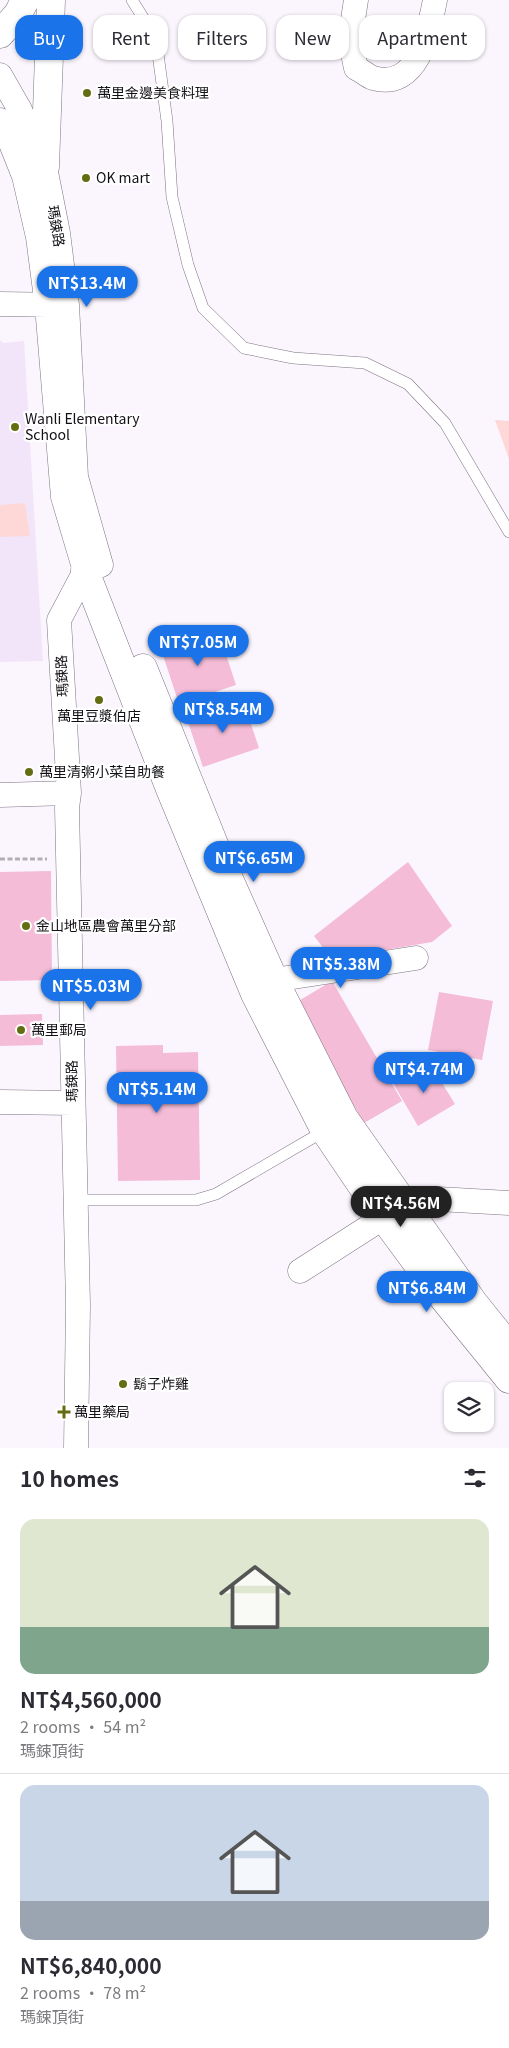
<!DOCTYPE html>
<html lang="en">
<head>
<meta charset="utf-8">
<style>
	:root { --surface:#fff; --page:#f7f7f7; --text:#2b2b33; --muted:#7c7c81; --line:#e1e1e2; --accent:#1a73e8 }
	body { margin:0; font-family:Georgia,"Noto Sans TC",serif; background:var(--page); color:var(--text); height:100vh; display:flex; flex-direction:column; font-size:19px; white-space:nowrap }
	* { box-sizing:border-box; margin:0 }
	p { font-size:16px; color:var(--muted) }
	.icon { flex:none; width:28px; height:28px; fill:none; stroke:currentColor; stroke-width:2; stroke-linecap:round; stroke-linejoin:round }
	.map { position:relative; height:1448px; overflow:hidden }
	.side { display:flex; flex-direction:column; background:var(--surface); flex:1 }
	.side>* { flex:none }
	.guide { position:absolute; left:15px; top:15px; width:480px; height:45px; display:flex; gap:10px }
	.fabs { position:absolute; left:444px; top:1382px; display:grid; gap:10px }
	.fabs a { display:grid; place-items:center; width:50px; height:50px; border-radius:10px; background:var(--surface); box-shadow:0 1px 4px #0004; font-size:25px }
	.price { position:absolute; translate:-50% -42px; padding:0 11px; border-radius:18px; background:var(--accent); color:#fff; font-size:16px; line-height:32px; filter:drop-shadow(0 1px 2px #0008) }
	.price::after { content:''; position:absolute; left:50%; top:30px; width:15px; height:11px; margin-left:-8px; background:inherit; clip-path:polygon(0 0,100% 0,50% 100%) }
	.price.on { background:#222; color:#fff }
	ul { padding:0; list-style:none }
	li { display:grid; align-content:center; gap:10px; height:265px; padding:0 20px }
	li+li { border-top:1px solid var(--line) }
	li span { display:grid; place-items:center; height:155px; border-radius:15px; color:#555 }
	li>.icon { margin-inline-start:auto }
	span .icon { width:90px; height:90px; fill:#fffc; stroke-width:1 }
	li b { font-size:21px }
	h2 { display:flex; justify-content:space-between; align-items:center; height:60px; padding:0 20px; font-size:21px }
	.pill { padding:0 18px; border-radius:15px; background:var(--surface); box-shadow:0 1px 4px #0004; font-size:18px; line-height:45px }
	.pill.on { background:var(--accent); color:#fff }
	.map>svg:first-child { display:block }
	.built { fill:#f3e5f9 }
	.green { fill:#fdd8d7 }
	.building { fill:#f4bcd7 }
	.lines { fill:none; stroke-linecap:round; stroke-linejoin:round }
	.lane-casing { stroke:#7d7480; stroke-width:12 }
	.street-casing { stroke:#7d7480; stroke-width:25 }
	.secondary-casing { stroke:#7d7480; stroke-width:29 }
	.path { stroke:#b3aeb6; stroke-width:3; stroke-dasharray:5 2.5; stroke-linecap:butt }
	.lane { stroke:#fff; stroke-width:11 }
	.street { stroke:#fff; stroke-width:24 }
	.secondary { stroke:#fff; stroke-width:28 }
	.poi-dot { fill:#656d13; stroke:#fff; stroke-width:2 }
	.labels { text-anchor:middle; stroke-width:4.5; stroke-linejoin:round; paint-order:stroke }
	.poi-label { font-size:14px; fill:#131015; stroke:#fff; text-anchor:start }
	.street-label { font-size:14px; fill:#131015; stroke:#fff }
</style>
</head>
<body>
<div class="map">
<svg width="509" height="1448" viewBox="0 0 509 1448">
	<rect width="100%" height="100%" fill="#fbf5fe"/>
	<path class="built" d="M0,340L3,343L24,341L43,661L0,662Z"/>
	<path class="green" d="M495,420L509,421V459Z
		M25,503L30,536L0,537V505Z"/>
	<path class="building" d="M218,630L236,685L179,704L161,649Z
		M243,700L259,748L203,767L187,719Z
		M408,862L452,926L432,942L332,959L314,936Z
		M51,871L52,980L0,981V872Z
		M332,981L402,1101L364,1123L295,1003Z
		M439,992L493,1001L482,1060L428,1050Z
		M42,1014L43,1045L0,1046V1015Z
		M163,1045V1053L198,1052L200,1180L118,1181L116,1046Z
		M429,1062L455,1104L418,1126L393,1083Z"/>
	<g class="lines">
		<g class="lane-casing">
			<path id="lane" d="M132,0L152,32L158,54L167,121L172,197L188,265L203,308L244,348L293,358L365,363L408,384L445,423L509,532
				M74,1200H196L216,1194L326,1130"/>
		</g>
		<g class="street-casing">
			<path id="street" d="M356,0L350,39L356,68C362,71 368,76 373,78C418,91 429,31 435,0
				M0,75L20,110L45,167L58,233L67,305L76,477L101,565L85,571L59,620L69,793L67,808L78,1305L76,1448
				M0,120L4,126L24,176L38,237L47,306L63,497L85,571
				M0,304L63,305
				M0,795L69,793
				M260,990L274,980L416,958
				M0,1102L73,1103
				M300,1271L403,1205L438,1199L509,1203"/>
		</g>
		<g class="secondary-casing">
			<path id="secondary" d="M0,34L18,14L25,0
				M45,167L51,0
				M85,571L170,789L255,994L325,1131L383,1217L436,1289L509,1379
				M143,668L220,859L274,980L344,1118L473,1302L509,1347"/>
		</g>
		<path class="path" d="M0,859H47"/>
		<use href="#lane" class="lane"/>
		<use href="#street" class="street"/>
		<use href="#secondary" class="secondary"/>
	</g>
	<g class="poi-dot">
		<circle cx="87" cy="93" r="5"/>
		<circle cx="86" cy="178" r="5"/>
		<circle cx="15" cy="427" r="5"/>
		<circle cx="99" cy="700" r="5"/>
		<circle cx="29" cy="772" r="5"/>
		<circle cx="26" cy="926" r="5"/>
		<circle cx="21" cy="1030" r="5"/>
		<circle cx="123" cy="1384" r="5"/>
		<path d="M61.5 1404.5h5v5h5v5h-5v5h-5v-5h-5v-5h5z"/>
	</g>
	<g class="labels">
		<g class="poi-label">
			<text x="97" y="98">萬里金邊美食料理</text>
			<text x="96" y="183">OK mart</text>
			<text x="25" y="424">Wanli Elementary<tspan x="25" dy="16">School</tspan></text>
			<text x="99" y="721" text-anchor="middle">萬里豆漿伯店</text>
			<text x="39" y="777">萬里清粥小菜自助餐</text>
			<text x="36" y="931">金山地區農會萬里分部</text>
			<text x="31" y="1035">萬里郵局</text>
			<text x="133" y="1389">鬍子炸雞</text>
			<text x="74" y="1417">萬里藥局</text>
		</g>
		<g class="street-label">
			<text transform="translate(56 226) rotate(80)" y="5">瑪鋉路</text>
			<text transform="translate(62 676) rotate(-93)" y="5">瑪鋉路</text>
			<text transform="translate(72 1081) rotate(-91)" y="5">瑪鋉路</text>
		</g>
	</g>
</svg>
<div class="fabs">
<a><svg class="icon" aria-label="layers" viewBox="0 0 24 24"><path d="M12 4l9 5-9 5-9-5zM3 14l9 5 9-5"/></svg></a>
</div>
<b class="price" style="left:87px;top:308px">NT$13.4M</b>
<b class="price" style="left:198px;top:667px">NT$7.05M</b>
<b class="price" style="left:223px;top:734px">NT$8.54M</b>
<b class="price" style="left:254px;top:883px">NT$6.65M</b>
<b class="price" style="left:341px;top:989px">NT$5.38M</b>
<b class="price" style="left:91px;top:1011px">NT$5.03M</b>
<b class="price" style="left:424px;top:1094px">NT$4.74M</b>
<b class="price" style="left:157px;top:1114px">NT$5.14M</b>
<b class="price on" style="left:401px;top:1228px">NT$4.56M</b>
<b class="price" style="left:427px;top:1313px">NT$6.84M</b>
<div class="guide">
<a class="pill on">Buy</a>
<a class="pill">Rent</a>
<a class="pill">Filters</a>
<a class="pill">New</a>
<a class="pill">Apartment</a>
</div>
</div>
<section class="side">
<h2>10 homes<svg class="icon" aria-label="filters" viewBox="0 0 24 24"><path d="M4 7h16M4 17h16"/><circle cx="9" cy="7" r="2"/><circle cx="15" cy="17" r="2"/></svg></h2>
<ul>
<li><span style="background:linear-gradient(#dfe7d0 70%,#7fa58c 0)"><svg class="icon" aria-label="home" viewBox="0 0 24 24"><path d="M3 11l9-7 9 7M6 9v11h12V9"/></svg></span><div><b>NT$4,560,000</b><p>2 rooms · 54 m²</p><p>瑪鋉頂街</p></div></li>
<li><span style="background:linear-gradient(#c9d6e8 75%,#9aa5b1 0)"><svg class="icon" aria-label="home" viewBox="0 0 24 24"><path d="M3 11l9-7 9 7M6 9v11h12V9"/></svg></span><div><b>NT$6,840,000</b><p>2 rooms · 78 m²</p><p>瑪鋉頂街</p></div></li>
</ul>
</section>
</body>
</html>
